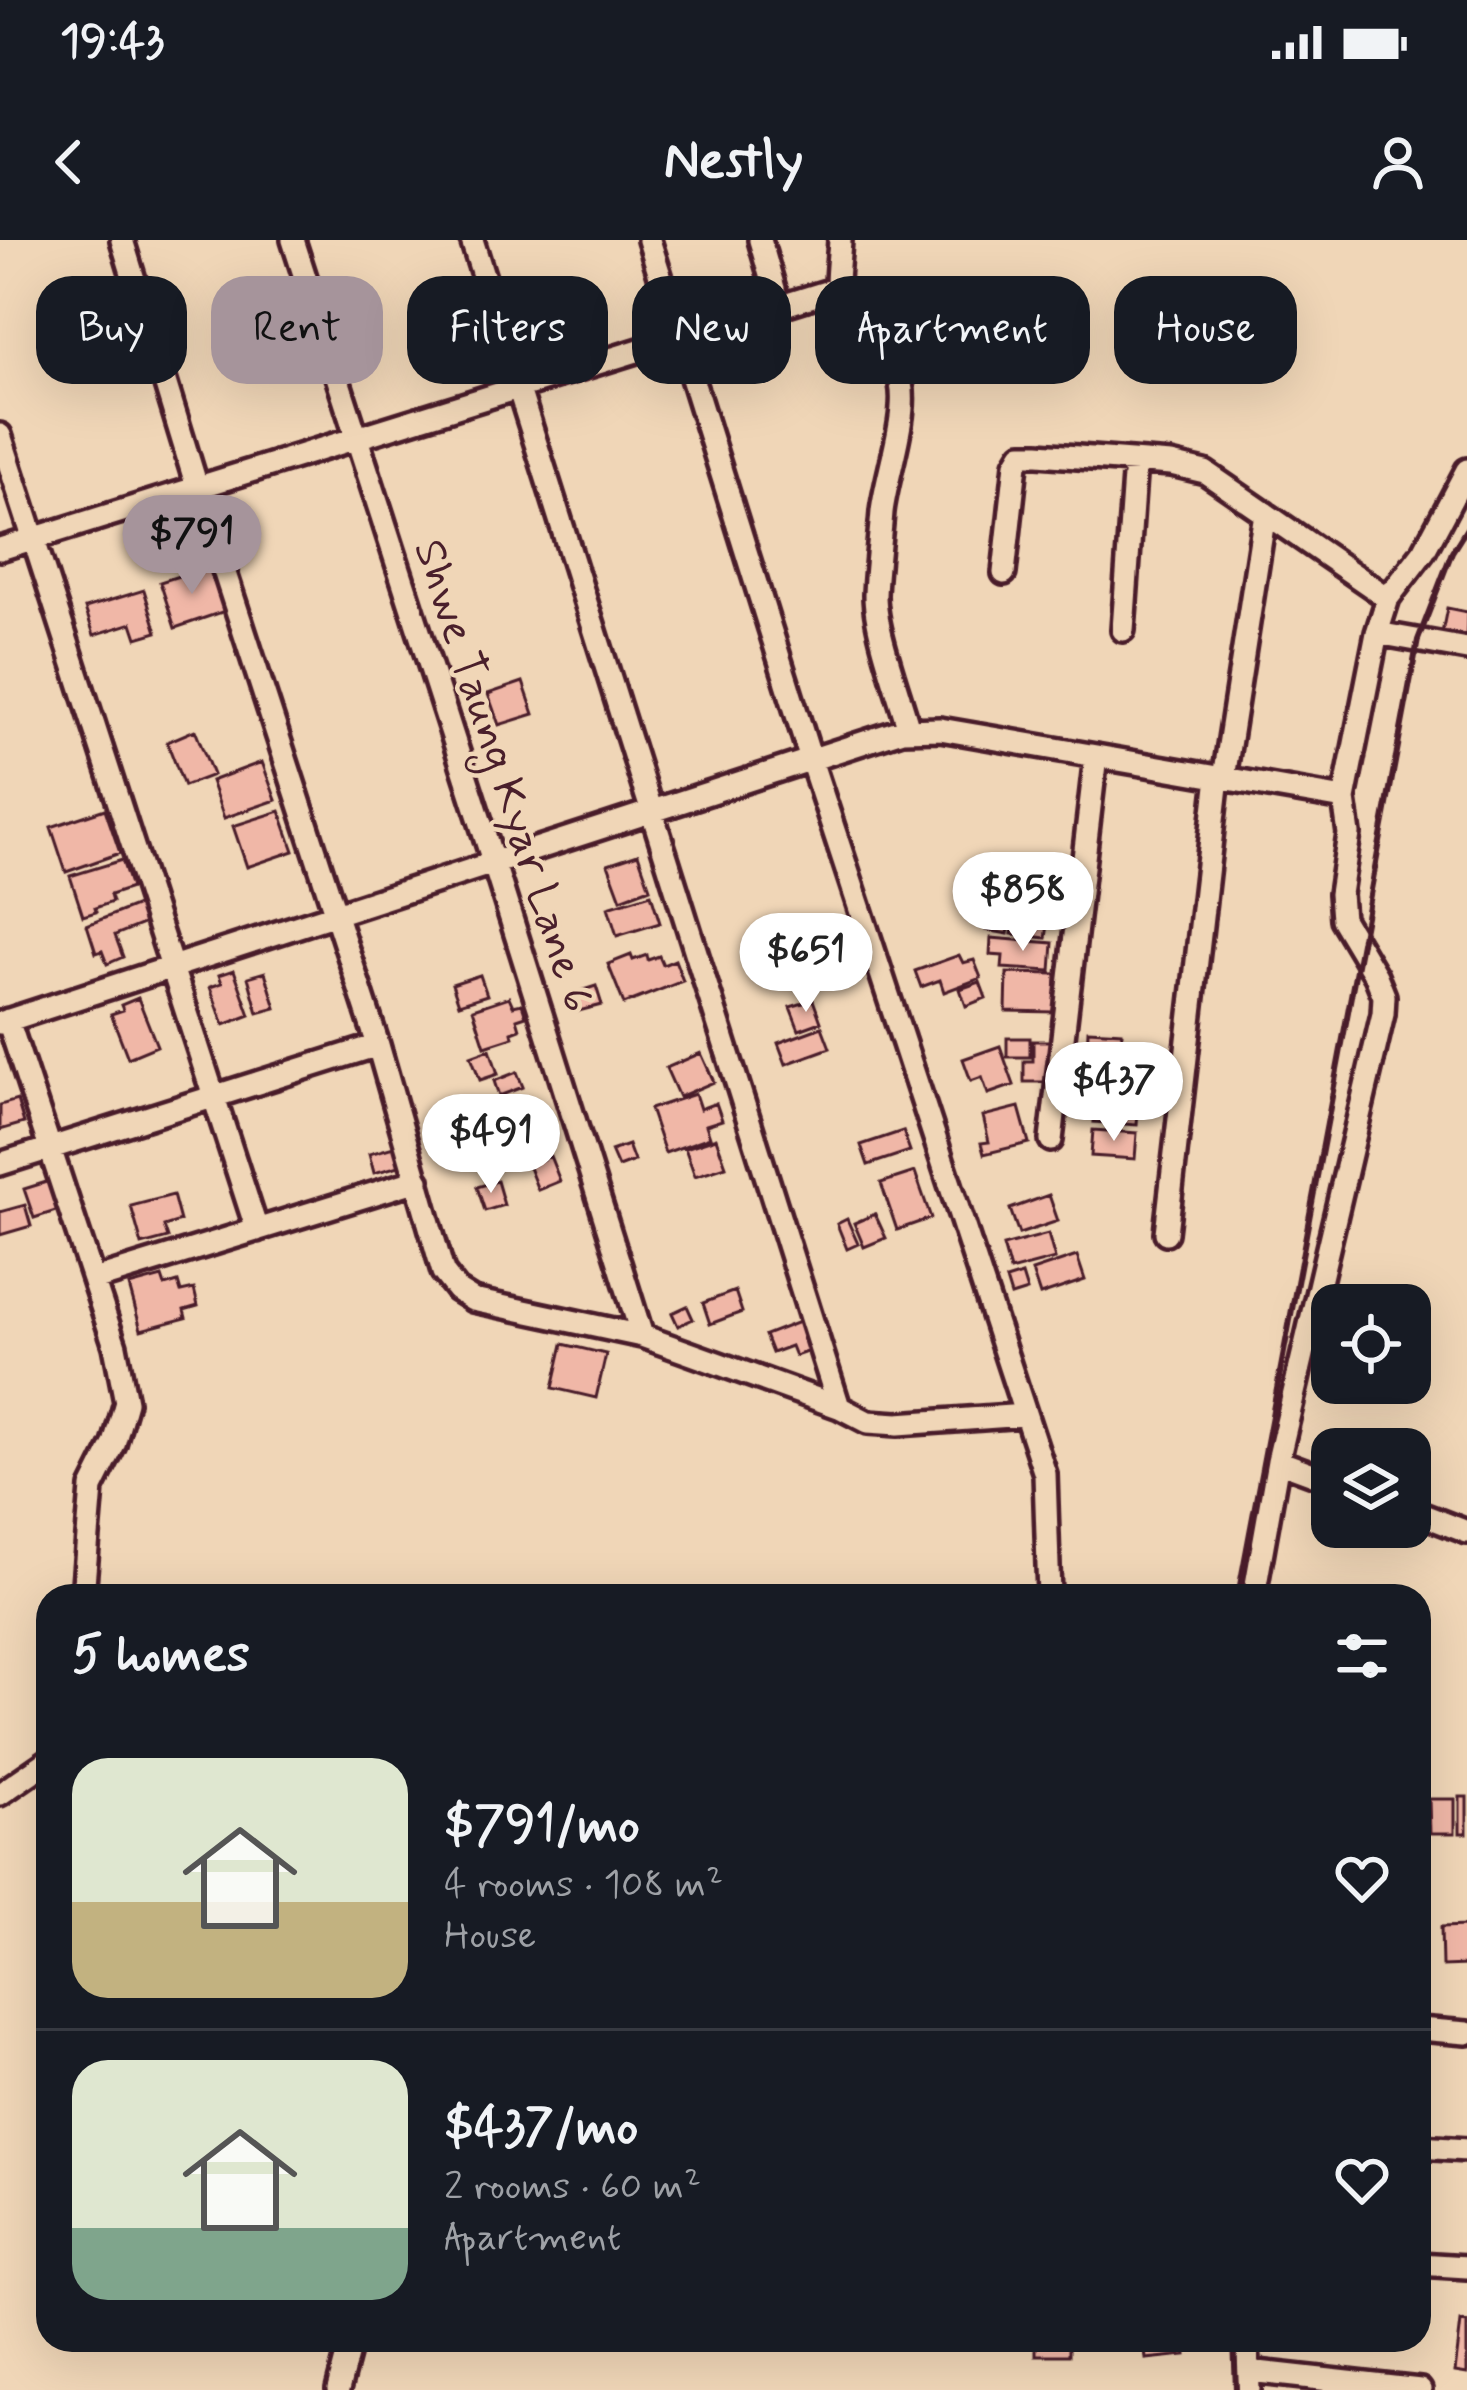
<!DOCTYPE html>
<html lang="en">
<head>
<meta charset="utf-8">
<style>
	:root { --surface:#171b24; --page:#242831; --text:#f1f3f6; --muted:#9ea1a6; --line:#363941; --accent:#a6949b }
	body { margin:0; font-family:Mynerve,sans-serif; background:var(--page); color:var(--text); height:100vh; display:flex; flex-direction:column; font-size:45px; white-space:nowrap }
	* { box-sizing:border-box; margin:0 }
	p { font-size:39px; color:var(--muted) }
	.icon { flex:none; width:66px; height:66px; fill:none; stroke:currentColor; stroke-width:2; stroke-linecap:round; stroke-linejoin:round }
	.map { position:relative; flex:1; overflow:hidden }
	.details { position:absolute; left:36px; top:1344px; width:1395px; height:768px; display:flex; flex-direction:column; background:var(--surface); border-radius:36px; box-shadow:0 12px 48px #0002 }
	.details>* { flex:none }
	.top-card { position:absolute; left:36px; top:36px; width:1395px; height:108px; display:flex; gap:24px }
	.controls { position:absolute; left:1311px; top:1044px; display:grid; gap:24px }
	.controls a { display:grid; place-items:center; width:120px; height:120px; border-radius:24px; background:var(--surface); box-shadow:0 12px 48px #0002; font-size:60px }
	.price { position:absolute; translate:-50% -102px; padding:0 27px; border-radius:42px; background:#fff; color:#222; font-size:39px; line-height:78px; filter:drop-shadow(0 3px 6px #0008) }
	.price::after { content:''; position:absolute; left:50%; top:72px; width:36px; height:27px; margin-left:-18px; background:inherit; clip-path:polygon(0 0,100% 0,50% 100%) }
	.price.active { background:var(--accent); color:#111 }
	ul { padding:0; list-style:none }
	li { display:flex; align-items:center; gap:36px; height:300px; padding:0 36px }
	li+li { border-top:3px solid var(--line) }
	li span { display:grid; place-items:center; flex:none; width:336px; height:240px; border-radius:36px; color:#555 }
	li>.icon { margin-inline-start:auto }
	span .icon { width:144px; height:144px; fill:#fffc; stroke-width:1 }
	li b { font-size:51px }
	h2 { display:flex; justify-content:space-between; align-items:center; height:144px; padding:0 36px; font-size:51px }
	.chip { padding:0 42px; border-radius:36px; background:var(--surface); box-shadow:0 12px 48px #0002; font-size:42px; line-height:108px }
	.chip.active { background:var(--accent); color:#111 }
	.status { display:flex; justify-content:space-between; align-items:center; height:84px; padding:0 60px; background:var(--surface); direction:ltr }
	.status svg { height:33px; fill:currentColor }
	header { display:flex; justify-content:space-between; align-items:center; height:156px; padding:0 36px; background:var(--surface); font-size:54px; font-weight:700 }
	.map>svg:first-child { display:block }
	.building { fill:#f0b7a7; stroke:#4a1f2b; stroke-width:3 }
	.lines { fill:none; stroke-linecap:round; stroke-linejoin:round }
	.minor-casing { stroke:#4a1f2b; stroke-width:30 }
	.minor { stroke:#f0d6b7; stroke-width:21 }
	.rail { stroke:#4a1f2b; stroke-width:6 }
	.labels { text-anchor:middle; stroke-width:9; stroke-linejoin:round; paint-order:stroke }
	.street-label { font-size:45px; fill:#4a1f2b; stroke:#f0d6b7 }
</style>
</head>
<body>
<div class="status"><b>19:43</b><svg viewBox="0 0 49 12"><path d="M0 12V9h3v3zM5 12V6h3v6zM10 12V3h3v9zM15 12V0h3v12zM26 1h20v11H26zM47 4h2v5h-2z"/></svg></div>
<header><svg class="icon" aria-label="back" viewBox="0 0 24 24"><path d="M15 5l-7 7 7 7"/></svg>Nestly<svg class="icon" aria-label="person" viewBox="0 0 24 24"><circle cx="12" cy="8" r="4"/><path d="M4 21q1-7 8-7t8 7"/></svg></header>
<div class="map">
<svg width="1467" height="2150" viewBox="0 0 1467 2150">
	<rect width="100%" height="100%" fill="#f0d6b7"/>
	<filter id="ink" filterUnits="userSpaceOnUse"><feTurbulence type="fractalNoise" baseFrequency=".00833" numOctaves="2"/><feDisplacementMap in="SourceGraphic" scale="24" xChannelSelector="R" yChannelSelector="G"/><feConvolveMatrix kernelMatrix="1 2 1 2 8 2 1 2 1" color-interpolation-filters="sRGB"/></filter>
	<g filter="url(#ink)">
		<path class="building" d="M210,326L225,371L175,388L160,342Z
			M144,350L157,392L137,398L132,383L94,395L85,368Z
			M1447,368L1467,372L1466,403L1441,398Z
			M523,442L534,474L499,485L488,454Z
			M195,490L213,535L184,546L167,502Z
			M262,522L276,560L224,578L211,541Z
			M105,569L120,613L66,632L51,587Z
			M280,571L294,611L247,627L233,586Z
			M638,614L650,648L621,659L608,624Z
			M122,620L131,648L110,655L112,662L95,668L96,672L83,676L70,636Z
			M1029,632L1068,637L1066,664L1026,660Z
			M651,654L660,683L617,696L608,667Z
			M992,661L1013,665L1008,694L986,690Z
			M140,664L148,682L115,695L123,717L107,724L102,711L96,713L87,685Z
			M1015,674L1049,678L1046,698L1012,694Z
			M991,698L1053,703L1051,731L1002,728L1003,716L990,715Z
			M631,715L633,720L647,715L648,720L659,716L663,725L675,720L683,741L624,764L608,724Z
			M959,715L963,723L974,720L981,738L944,752L940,740L921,747L915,731Z
			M234,730L250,775L224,785L210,747L222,743L219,735Z
			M265,732L276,768L258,773L248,737Z
			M1007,733L1056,734L1055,772L1006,771Z
			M480,735L487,755L459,764L452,744Z
			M980,742L986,758L966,766L960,749Z
			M596,746L602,765L579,771L574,753Z
			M509,757L513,766L522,764L526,776L517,779L520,789L512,792L513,797L485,806L473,769Z
			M138,758L157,806L128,818L111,774L123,770L121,765Z
			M813,760L821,782L799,790L790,767Z
			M822,787L830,808L786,824L778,803Z
			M1088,790L1122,792L1121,818L1087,816Z
			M1007,798H1030V817H1007Z
			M1033,801H1054L1055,842H1024V821H1033Z
			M1000,806L1014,845L988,854L982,837L971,841L963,819Z
			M490,809L498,834L480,840L471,816Z
			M701,813L714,842L679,857L666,828Z
			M517,832L523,847L499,856L494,841Z
			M1098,851L1139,854L1137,885L1094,882Z
			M695,854L700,869L716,863L722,880L706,885L710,897L665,913L650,869Z
			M17,860L24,883L0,890V865Z
			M1019,867L1029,903L984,914L981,903L989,902L983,876Z
			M1093,890L1137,893L1135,919L1091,916Z
			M903,891L910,911L868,925L861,905Z
			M716,898L726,926L695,936L685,908Z
			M628,905L634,921L618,927L611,911Z
			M397,906L403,925L374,933L369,914Z
			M550,916L560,941L538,950L528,925Z
			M915,932L931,978L897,990L881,943Z
			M53,940L62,969L34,978L24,949Z
			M497,941L504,965L485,971L477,947Z
			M173,955L180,981L164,986L168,998L142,1005L131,966Z
			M1049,955L1058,981L1019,994L1010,969Z
			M25,965L31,986L0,995V972Z
			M875,974L886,998L864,1007L854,983Z
			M847,979L858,1004L847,1009L837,984Z
			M1048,994L1055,1019L1010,1031L1003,1006Z
			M1077,1016L1085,1040L1040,1055L1032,1031Z
			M1022,1035L1027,1051L1011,1056L1006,1040Z
			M162,1037L165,1046L178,1042L181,1052L194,1049L198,1066L184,1070L186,1078L141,1090L129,1046Z
			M735,1051L742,1072L710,1084L703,1063Z
			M687,1066L693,1079L678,1086L672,1073Z
			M804,1080L815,1109L795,1116L791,1106L772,1113L765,1095Z
			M563,1104L606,1114L596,1158L553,1148Z
			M1460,1557H1467V1593H1460Z
			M1429,1559H1455V1593H1430Z
			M1467,1686V1725L1442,1726L1441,1687Z
			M1461,2082L1467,2083V2134L1455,2132Z
			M1036,2100H1069V2115H1036Z
			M1144,2100H1185L1186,2115L1146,2119Z
			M1297,2100H1330L1329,2109L1296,2106Z"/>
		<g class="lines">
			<g class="minor-casing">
				<path id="minor" d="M122,0L197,247L378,805L443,1032L457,1050L473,1060L642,1096L839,1167L868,1182L898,1184L1025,1175
					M293,0L494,624L642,1096
					M472,0L839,1167
					M649,0L811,520L1045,1234L1049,1356
					M760,0L779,66
					M840,0C839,22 833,53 842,74C855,102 895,112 901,144C908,176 886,237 882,272C880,299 876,328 875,355C875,391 899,453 909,490
					M0,195L257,990
					M0,309L839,48
					M1004,333L1016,224L1022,214H1038L1171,224L1205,232L1388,358
					M1123,390L1135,222
					M1377,393L1467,409
					M1224,538L1265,273
					M8,780L115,1106L126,1162L114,1204L92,1248L83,1356
					M0,783L902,490L940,489L1344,559
					M1051,900L1096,516
					M0,924L378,805
					M1166,993L1218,537
					M94,1040L418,940
					M1278,1221L1332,1241
					M1410,1270L1467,1292
					M1254,1356L1278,1221L1383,774L1384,756L1376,736L1342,679L1340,654L1349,594L1344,559L1377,393L1388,358L1424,311L1467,230
					M0,1554L48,1521
					M1419,1789L1467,1793
					M1419,1907L1467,1910
					M1419,2024L1467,2027
					M1247,2100L1249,2150
					M1249,2131L1420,2150
					M338,2150L351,2100"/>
			</g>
			<use href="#minor" class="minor"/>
			<path class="rail" d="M1238,1356L1418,400L1452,312L1467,288
				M1234,2100L1236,2150"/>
		</g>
	</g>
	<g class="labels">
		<g class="street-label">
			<text transform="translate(506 535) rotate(72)" y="16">Shwe Taung Kyar Lane 6</text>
		</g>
	</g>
</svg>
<div class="controls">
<a><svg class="icon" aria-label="locate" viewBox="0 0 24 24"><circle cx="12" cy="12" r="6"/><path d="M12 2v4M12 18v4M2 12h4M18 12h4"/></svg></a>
<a><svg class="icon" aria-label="layers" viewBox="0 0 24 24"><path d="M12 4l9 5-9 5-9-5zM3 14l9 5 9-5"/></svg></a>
</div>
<b class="price active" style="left:192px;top:357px">$791</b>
<b class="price" style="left:1023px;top:714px">$858</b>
<b class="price" style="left:806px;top:775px">$651</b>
<b class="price" style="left:1114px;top:904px">$437</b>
<b class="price" style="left:491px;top:956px">$491</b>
<div class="top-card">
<a class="chip">Buy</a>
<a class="chip active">Rent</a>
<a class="chip">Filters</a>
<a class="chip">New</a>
<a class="chip">Apartment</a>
<a class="chip">House</a>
</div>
<section class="details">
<h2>5 homes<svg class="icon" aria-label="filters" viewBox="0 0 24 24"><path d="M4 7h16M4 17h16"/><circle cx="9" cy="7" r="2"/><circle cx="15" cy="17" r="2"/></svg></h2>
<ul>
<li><span style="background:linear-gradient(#dfe7d0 60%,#c2b280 0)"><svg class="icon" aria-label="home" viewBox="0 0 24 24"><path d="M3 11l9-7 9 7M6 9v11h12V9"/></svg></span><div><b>$791/mo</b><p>4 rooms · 108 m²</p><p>House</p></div><svg class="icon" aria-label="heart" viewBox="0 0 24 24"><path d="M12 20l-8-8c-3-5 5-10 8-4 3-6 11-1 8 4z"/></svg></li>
<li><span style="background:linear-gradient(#dfe7d0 70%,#7fa58c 0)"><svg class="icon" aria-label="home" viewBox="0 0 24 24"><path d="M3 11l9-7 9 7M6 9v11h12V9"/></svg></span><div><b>$437/mo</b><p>2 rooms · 60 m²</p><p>Apartment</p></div><svg class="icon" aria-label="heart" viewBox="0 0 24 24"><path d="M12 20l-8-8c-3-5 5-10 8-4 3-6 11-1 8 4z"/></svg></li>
</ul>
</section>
</div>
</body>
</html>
